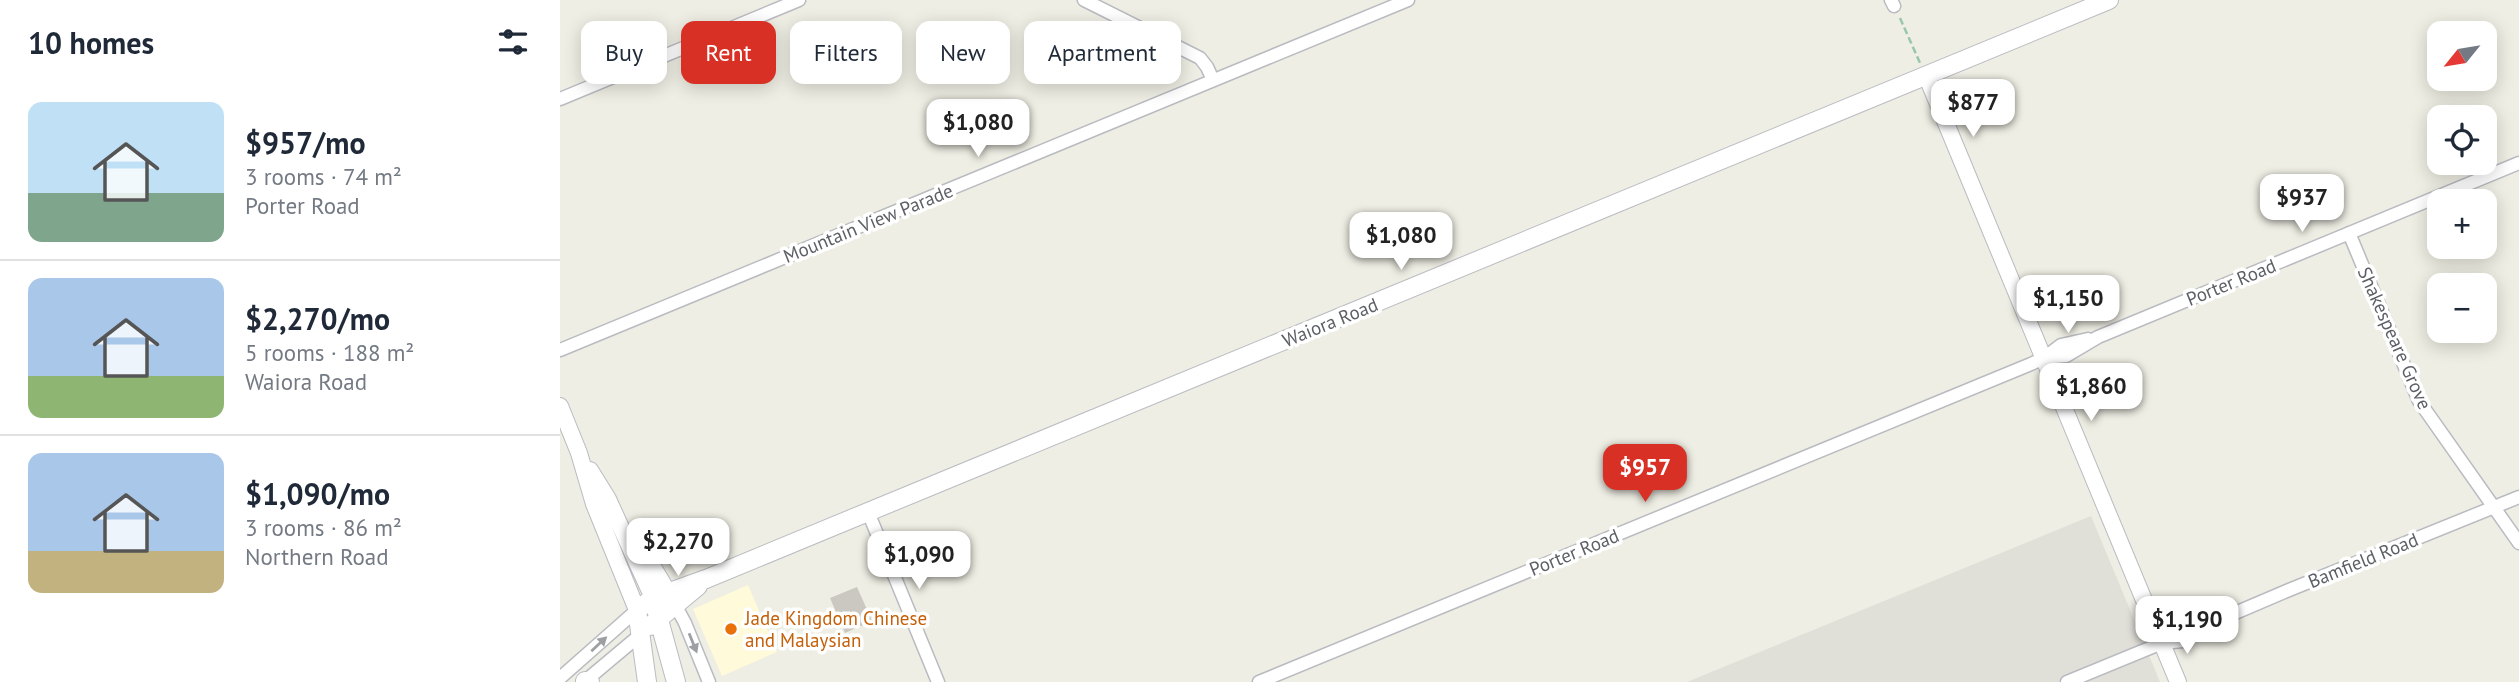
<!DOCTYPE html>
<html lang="en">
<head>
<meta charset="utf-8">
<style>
	:root { --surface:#fff; --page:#f2f2f3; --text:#1f2937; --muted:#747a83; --line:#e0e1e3; --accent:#d93025 }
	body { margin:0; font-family:"PT Sans",sans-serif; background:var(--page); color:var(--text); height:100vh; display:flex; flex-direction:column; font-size:26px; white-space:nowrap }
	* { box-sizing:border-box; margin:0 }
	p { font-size:23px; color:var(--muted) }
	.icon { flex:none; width:38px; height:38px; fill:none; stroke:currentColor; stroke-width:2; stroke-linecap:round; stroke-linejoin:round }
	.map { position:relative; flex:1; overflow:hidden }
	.details { display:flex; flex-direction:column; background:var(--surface); width:560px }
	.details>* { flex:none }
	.top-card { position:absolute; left:21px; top:21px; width:665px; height:63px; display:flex; gap:14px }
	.needle { width:46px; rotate:240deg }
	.fabs { position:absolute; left:1867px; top:21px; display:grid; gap:14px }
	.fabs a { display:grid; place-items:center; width:70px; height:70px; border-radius:14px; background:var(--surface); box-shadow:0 4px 18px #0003; font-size:35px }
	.price { position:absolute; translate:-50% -60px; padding:0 16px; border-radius:14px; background:#fff; color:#222; font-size:23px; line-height:46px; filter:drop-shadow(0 2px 4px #0008) }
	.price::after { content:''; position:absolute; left:50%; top:42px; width:21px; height:16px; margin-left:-10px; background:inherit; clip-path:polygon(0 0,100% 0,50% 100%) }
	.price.current { background:var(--accent); color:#fff }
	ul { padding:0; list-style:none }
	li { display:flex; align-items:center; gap:21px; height:175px; padding:0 28px }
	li+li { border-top:2px solid var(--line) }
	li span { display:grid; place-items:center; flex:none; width:196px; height:140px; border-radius:14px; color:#555 }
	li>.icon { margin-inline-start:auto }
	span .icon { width:84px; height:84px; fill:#fffc; stroke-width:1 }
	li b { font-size:30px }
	h2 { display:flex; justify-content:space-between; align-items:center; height:84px; padding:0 28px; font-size:30px }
	.pill { padding:0 24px; border-radius:14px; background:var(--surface); box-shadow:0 4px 18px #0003; font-size:24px; line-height:63px }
	.pill.current { background:var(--accent); color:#fff }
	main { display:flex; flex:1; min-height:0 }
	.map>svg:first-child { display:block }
	.commercial { fill:#fefada }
	.industrial { fill:#e0dfd8 }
	.building { fill:#cac8c1 }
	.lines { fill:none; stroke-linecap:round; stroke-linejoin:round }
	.minor-casing { stroke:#b9bbc0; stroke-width:15 }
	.tertiary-casing { stroke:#b9bbc0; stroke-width:18 }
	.secondary-casing { stroke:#babcc2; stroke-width:20 }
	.path { stroke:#9ac7ac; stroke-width:2.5; stroke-dasharray:7 3.5; stroke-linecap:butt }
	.minor { stroke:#fff; stroke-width:12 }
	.tertiary { stroke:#fff; stroke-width:16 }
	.secondary { stroke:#fff; stroke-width:18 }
	.oneway { fill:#9d9fa3 }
	.food-dot { fill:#e8710a; stroke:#fff; stroke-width:2.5 }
	.labels { text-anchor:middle; stroke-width:7; stroke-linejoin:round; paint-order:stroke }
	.street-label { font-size:19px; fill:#5c5f65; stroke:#fff }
	.food-label { font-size:19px; fill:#c56008; stroke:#fff; text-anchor:start }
</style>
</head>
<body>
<main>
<section class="details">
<h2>10 homes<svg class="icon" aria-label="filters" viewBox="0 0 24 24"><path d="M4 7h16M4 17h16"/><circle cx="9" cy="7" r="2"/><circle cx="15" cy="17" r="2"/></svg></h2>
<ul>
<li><span style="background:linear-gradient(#bfe0f5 65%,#7fa58c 0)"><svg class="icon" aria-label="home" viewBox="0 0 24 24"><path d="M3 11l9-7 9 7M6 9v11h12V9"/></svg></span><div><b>$957/mo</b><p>3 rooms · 74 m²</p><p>Porter Road</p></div></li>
<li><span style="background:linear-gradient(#a9c7e8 70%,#8fb573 0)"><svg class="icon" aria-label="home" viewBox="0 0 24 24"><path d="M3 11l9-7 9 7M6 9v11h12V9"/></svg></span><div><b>$2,270/mo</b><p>5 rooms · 188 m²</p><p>Waiora Road</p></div></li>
<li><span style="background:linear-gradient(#a9c7e8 70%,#c2b280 0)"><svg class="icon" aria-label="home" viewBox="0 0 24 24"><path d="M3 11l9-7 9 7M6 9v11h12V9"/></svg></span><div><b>$1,090/mo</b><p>3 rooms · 86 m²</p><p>Northern Road</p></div></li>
</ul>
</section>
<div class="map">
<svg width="1959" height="682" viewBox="0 0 1959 682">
	<rect width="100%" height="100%" fill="#eeeee4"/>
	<path class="commercial" d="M188,585L217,652L162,676L133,609Z"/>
	<path class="industrial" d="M1531,516L1600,682H1127Z"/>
	<path class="building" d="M297,587L312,621L285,633L270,598Z"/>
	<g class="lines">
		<g class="minor-casing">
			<path id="minor" d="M524,0L640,58L647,67L653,80
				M1331,0L1334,6
				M0,99L239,0
				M1789,233L1859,401L1959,543
				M0,350L848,0
				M1484,358L1501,345L1528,339
				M308,512L378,682
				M112,599L125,623L149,682
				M1602,643L1623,641L1647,625L1729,590L1959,497
				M0,678L77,610
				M24,682L80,635
				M699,682L1471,364L1484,358L1506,356L1538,337L1959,163
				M1507,682L1602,643L1619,631L1638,627"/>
		</g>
		<g class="tertiary-casing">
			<path id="tertiary" d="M1366,75L1618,682
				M0,406L19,453L34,504L77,610
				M30,470L48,499L93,598
				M83,550L108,592"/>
		</g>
		<g class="secondary-casing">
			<path id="secondary" d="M93,598L116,682
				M90,626L138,586
				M25,681L30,682
				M87,682L77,610L93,598L146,579L308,512L1549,0"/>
		</g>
		<path class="path" d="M1340,18L1360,63"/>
		<use href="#minor" class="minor"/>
		<use href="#tertiary" class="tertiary"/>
		<use href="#secondary" class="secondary"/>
	</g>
	<defs><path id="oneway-solid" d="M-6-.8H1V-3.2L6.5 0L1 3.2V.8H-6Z" transform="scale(1.75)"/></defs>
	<g class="oneway">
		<use href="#oneway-solid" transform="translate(133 643) rotate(68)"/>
		<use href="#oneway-solid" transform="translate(39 644) rotate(-43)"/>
	</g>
	<circle class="food-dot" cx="171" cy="629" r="7"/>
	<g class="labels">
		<g class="street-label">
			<text transform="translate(308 223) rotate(-22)" y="7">Mountain View Parade</text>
			<text transform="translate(1671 282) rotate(-22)" y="7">Porter Road</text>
			<text transform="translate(770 322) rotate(-22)" y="7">Waiora Road</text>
			<text transform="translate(1835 338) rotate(66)" y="7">Shakespeare Grove</text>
			<text transform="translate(1014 552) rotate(-22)" y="7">Porter Road</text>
			<text transform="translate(1803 560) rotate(-22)" y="7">Bamfield Road</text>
		</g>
		<g class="food-label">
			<text x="185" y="625">Jade Kingdom Chinese<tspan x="185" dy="22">and Malaysian</tspan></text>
		</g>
	</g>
</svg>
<div class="fabs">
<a><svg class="needle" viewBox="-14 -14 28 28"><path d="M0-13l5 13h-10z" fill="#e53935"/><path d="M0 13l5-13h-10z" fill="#747a83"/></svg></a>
<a><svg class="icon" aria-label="locate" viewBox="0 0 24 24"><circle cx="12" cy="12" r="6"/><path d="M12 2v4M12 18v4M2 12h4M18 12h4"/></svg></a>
<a>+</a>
<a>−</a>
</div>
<b class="price" style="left:1413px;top:139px">$877</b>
<b class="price" style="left:418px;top:159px">$1,080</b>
<b class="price" style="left:1742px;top:234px">$937</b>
<b class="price" style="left:841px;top:272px">$1,080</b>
<b class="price" style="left:1508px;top:335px">$1,150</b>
<b class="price" style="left:1531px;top:423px">$1,860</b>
<b class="price current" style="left:1085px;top:504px">$957</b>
<b class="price" style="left:118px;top:578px">$2,270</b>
<b class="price" style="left:359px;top:591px">$1,090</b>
<b class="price" style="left:1627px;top:656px">$1,190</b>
<div class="top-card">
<a class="pill">Buy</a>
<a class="pill current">Rent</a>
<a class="pill">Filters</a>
<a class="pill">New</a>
<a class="pill">Apartment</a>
</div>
</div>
</main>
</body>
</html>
